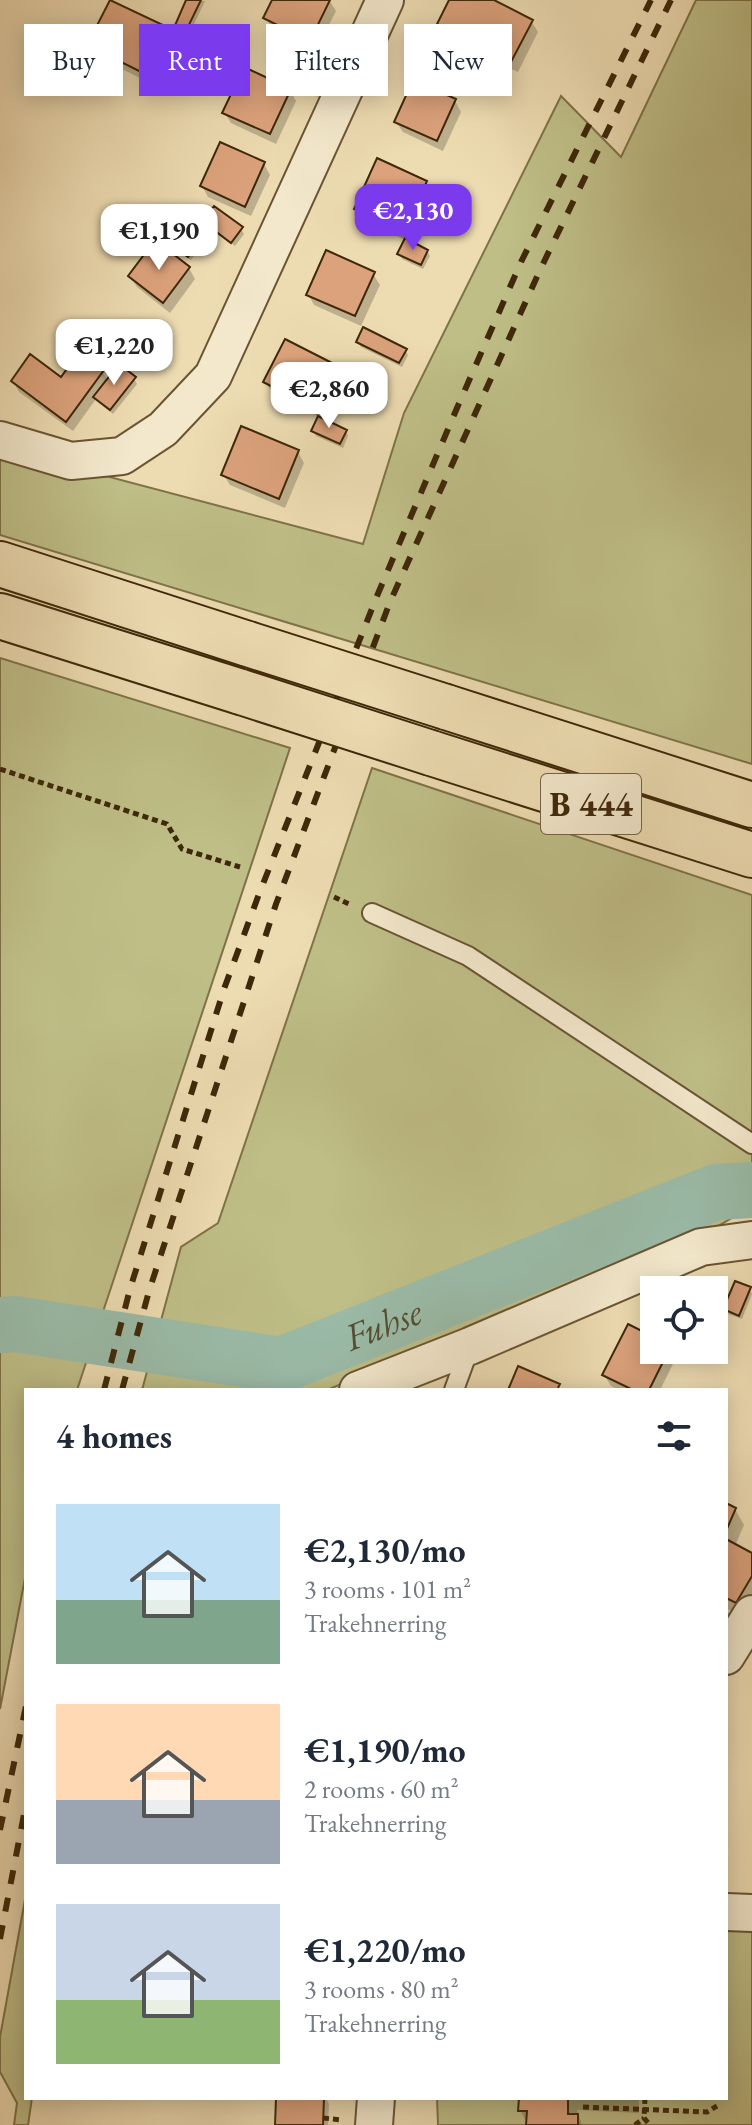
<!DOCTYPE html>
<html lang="en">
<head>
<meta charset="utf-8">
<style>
	:root { --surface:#fff; --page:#f2f2f3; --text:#1f2937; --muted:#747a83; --accent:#7c3aed }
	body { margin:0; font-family:"EB Garamond",serif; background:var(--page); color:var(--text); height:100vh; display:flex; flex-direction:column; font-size:30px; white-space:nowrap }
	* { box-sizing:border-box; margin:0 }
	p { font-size:26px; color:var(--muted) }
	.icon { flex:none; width:44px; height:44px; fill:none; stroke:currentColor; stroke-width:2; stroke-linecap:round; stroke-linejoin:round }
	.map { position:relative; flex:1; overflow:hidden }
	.sheet { position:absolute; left:24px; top:1388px; width:704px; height:712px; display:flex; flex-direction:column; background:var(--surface); border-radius:0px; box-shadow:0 4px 20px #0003 }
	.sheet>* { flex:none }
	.banner { position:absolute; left:24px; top:24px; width:704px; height:72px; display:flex; gap:16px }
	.tools { position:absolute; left:640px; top:1276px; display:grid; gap:16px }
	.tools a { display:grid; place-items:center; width:88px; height:88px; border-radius:0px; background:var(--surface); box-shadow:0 4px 20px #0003; font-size:40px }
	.price { position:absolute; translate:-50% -68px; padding:0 18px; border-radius:16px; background:#fff; color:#222; font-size:26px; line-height:52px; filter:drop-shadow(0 2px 4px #0008) }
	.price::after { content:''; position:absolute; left:50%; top:48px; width:24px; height:18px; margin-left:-12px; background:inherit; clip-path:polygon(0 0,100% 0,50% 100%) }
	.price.selected { background:var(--accent); color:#fff }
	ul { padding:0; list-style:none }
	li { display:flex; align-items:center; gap:24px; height:200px; padding:0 32px }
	li span { display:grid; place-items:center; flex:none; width:224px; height:160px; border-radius:0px; color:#555 }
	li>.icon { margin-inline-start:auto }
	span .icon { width:96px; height:96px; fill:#fffc; stroke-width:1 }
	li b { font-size:34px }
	h2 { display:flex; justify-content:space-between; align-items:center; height:96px; padding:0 32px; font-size:34px }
	.pill { padding:0 28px; border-radius:0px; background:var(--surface); box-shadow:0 4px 20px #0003; font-size:28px; line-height:72px }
	.pill.selected { background:var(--accent); color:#fff }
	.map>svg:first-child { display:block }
	.green { fill:#bfbe87; stroke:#7e7348; stroke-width:2 }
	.shadow { fill:#0003 }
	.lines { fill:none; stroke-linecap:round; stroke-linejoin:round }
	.river { stroke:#9abba8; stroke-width:56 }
	.building { fill:#dba27c; stroke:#3e2809; stroke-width:2 }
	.service-casing { stroke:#6a5533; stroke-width:22 }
	.minor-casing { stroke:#6a5533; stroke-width:40 }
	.trunk-casing { stroke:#3e2809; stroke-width:48 }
	.path { stroke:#3e2809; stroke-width:5; stroke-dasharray:6 4; stroke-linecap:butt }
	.service { stroke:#f3e8cc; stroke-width:18 }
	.minor { stroke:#f3e8cc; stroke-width:36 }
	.trunk { stroke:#eddbb1; stroke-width:44 }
	.rail { stroke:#3e2809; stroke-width:6; stroke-dasharray:14 14; stroke-linecap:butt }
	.trunk-bridge-casing { stroke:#3e2809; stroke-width:48; stroke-linecap:butt }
	.trunk-bridge { stroke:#eddbb1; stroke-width:44 }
	.labels { text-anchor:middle; stroke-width:8; stroke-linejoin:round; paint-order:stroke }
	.shield { fill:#f3e8cc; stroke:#746244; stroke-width:2 }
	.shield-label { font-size:34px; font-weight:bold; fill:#3e2809 }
	.water-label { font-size:38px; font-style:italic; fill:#554d31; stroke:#f3e8cc }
</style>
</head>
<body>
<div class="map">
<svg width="752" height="2125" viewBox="0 0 752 2125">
	<rect width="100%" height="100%" fill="#eddbb1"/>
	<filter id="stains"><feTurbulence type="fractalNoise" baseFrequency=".0025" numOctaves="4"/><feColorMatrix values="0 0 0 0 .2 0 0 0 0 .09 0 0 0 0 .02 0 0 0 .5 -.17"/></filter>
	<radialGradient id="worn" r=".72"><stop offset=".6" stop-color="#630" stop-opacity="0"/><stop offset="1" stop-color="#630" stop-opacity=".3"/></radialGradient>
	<path class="green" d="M696,0H752V764L0,535V448L363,544L404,413L561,96L621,157Z
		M0,658L290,748L77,1390H26V1573L0,1709Z
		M372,768L752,895V1206L701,1236L327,1390H142L181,1247L218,1223Z
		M26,1894V2098H32L28,2125H14L17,2103L0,2072V2037Z
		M726,1925L752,1926V2125H438L437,2098H726Z"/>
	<path class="shadow" d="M189,0L205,1L187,39L178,35L175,30Z
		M274,0H329L336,11L315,53L324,57L331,68L318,97L285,81L278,70L293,39L272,28L266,18Z
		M451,0H489L531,21L538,32L518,72L497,62L503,72L497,86L469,73L466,68L482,54L445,35L439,24Z
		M165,28L172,39L150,83L96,56L89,45Z
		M290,90L296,101L276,144L231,123L224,112Z
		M455,101L461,112L443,151L403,132L396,122Z
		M264,164L270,175L251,216L208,197L202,186Z
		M426,183L432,194L410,243L427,251L430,256L423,269L402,259L399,254L406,240L362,220L356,209Z
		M205,221L241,229L244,234L235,246Z
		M166,240L198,241L201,246L191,260L169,245Z
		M189,268L195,279L170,313L137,287L130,276Z
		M373,274L380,285L361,326L314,305L308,294Z
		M358,342L405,350L408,355L402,367L361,347Z
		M338,369L344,380L325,418L315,400L311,402L322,421L346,431L348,436L343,448L316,436L313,431L320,417L272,393L266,382Z
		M102,371L108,381L134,379L137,384L113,414L96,399L73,431L19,392L13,381L61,380Z
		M298,452L304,463L285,508L230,485L223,474Z
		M749,1289L752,1294L742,1319L728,1314L726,1309Z
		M654,1339V1350H671L676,1358L660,1390H619L611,1386L604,1375Z
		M726,1506L735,1509L744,1525L735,1546L752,1555V1606L745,1618L727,1609L733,1620L726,1634Z
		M278,2098H326L329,2104L328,2125H277Z
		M521,2098H639V2113L577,2110L582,2125H528L520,2110Z"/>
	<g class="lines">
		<path class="river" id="s1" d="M0,1325L15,1324L281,1365L716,1192L752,1190"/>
	</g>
	<path class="building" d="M110,0L167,27L143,73L87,45Z
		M186,0H201L184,35L173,30Z
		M272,0H330L310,41L263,18Z
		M449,0H494L533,20L511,62L437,24Z
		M290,40L326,56L311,87L276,70Z
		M471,51L502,65L494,82L464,68Z
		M244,67L291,89L270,134L222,113Z
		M413,80L456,99L437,141L394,122Z
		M220,142L265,162L245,207L200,186Z
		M377,158L427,181L405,232L354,209Z
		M214,206L243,227L231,243L202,221Z
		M176,223L199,239L188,257L164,240Z
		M405,238L428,250L421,265L397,254Z
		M155,240L190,267L163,303L128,276Z
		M326,250L375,272L355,316L306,295Z
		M363,327L407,349L399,363L356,342Z
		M285,339L340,367L318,410L263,382Z
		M79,352L104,370L66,422L11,381L30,354L61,377Z
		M119,364L136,377L110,410L93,397Z
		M318,416L347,430L340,444L311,431Z
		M241,426L299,450L279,499L221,475Z
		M735,1281L751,1287L739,1316L723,1309Z
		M628,1324L654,1337V1350H669L649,1390H633L602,1375Z
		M518,1366L560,1384L557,1390H508Z
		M726,1503L736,1508L726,1531Z
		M726,1539L752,1553V1576L736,1603L726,1598Z
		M276,2098H324L323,2125H275Z
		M519,2098H568V2114H578V2125H526L527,2111H518Z"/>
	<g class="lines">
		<g class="service-casing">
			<path id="service" d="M372,913L468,956L752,1144
				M454,1390L470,1346"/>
		</g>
		<g class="minor-casing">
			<path id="minor" d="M0,440L71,461L122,456L163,429L213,376L385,0
				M358,1390L470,1346L701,1247L752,1240
				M726,1656L752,1614
				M726,1912L752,1913
				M374,2125L376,2098"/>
		</g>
		<g class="trunk-casing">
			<path id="trunk" d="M0,564L248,644
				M0,616L241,692
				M446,707L752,805
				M431,753L752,855"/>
		</g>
		<path class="path" d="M0,769L167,824L182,849L240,867
			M334,897L351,905
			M645,2098L644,2118L650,2125
			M583,2107L707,2112L717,2106
			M323,2118L342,2120
			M635,2125L644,2118"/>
		<use href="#service" class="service"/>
		<use href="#minor" class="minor"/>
		<use href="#trunk" class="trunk"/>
		<path class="rail" d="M104,1390L130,1289L224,989L259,894L377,596L457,408L521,262L651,0
			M122,1390L149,1291L276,904L390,602L540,270L671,0
			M0,1830L26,1706
			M0,1939L26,1804"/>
		<g class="trunk-bridge-casing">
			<path id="trunk-bridge" d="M248,644L446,707
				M241,692L431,753"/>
		</g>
		<use href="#trunk-bridge" class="trunk-bridge"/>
	</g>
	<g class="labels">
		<rect class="shield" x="541" y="774" width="100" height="60" rx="6"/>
		<g class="shield-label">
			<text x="591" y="816">B 444</text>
		</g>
		<g class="water-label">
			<text dy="13" stroke="none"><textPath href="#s1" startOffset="394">Fuhse</textPath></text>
		</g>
	</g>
	<rect width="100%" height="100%" filter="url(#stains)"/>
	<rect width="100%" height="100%" fill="url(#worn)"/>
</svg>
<div class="tools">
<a><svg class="icon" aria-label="locate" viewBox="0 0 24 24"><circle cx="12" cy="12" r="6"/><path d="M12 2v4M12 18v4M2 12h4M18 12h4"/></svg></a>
</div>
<b class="price selected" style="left:413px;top:252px">€2,130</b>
<b class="price" style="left:159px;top:272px">€1,190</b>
<b class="price" style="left:114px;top:387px">€1,220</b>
<b class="price" style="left:329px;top:430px">€2,860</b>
<div class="banner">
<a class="pill">Buy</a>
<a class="pill selected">Rent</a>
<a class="pill">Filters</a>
<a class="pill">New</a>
</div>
<section class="sheet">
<h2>4 homes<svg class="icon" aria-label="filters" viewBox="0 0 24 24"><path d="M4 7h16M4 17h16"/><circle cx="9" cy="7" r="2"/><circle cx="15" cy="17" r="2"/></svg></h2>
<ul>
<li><span style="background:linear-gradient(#bfe0f5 60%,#7fa58c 0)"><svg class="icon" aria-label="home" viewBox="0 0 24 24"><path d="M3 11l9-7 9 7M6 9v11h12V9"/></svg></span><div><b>€2,130/mo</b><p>3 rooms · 101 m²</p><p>Trakehnerring</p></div></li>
<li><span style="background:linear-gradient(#ffd9b3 60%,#9aa5b1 0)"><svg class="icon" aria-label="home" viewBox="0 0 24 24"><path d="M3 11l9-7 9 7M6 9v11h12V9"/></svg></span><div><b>€1,190/mo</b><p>2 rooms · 60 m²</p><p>Trakehnerring</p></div></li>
<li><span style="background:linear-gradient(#c9d6e8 60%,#8fb573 0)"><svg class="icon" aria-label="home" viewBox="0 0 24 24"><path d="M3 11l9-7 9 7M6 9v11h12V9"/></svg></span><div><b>€1,220/mo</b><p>3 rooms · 80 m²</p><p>Trakehnerring</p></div></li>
</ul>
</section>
</div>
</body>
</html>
